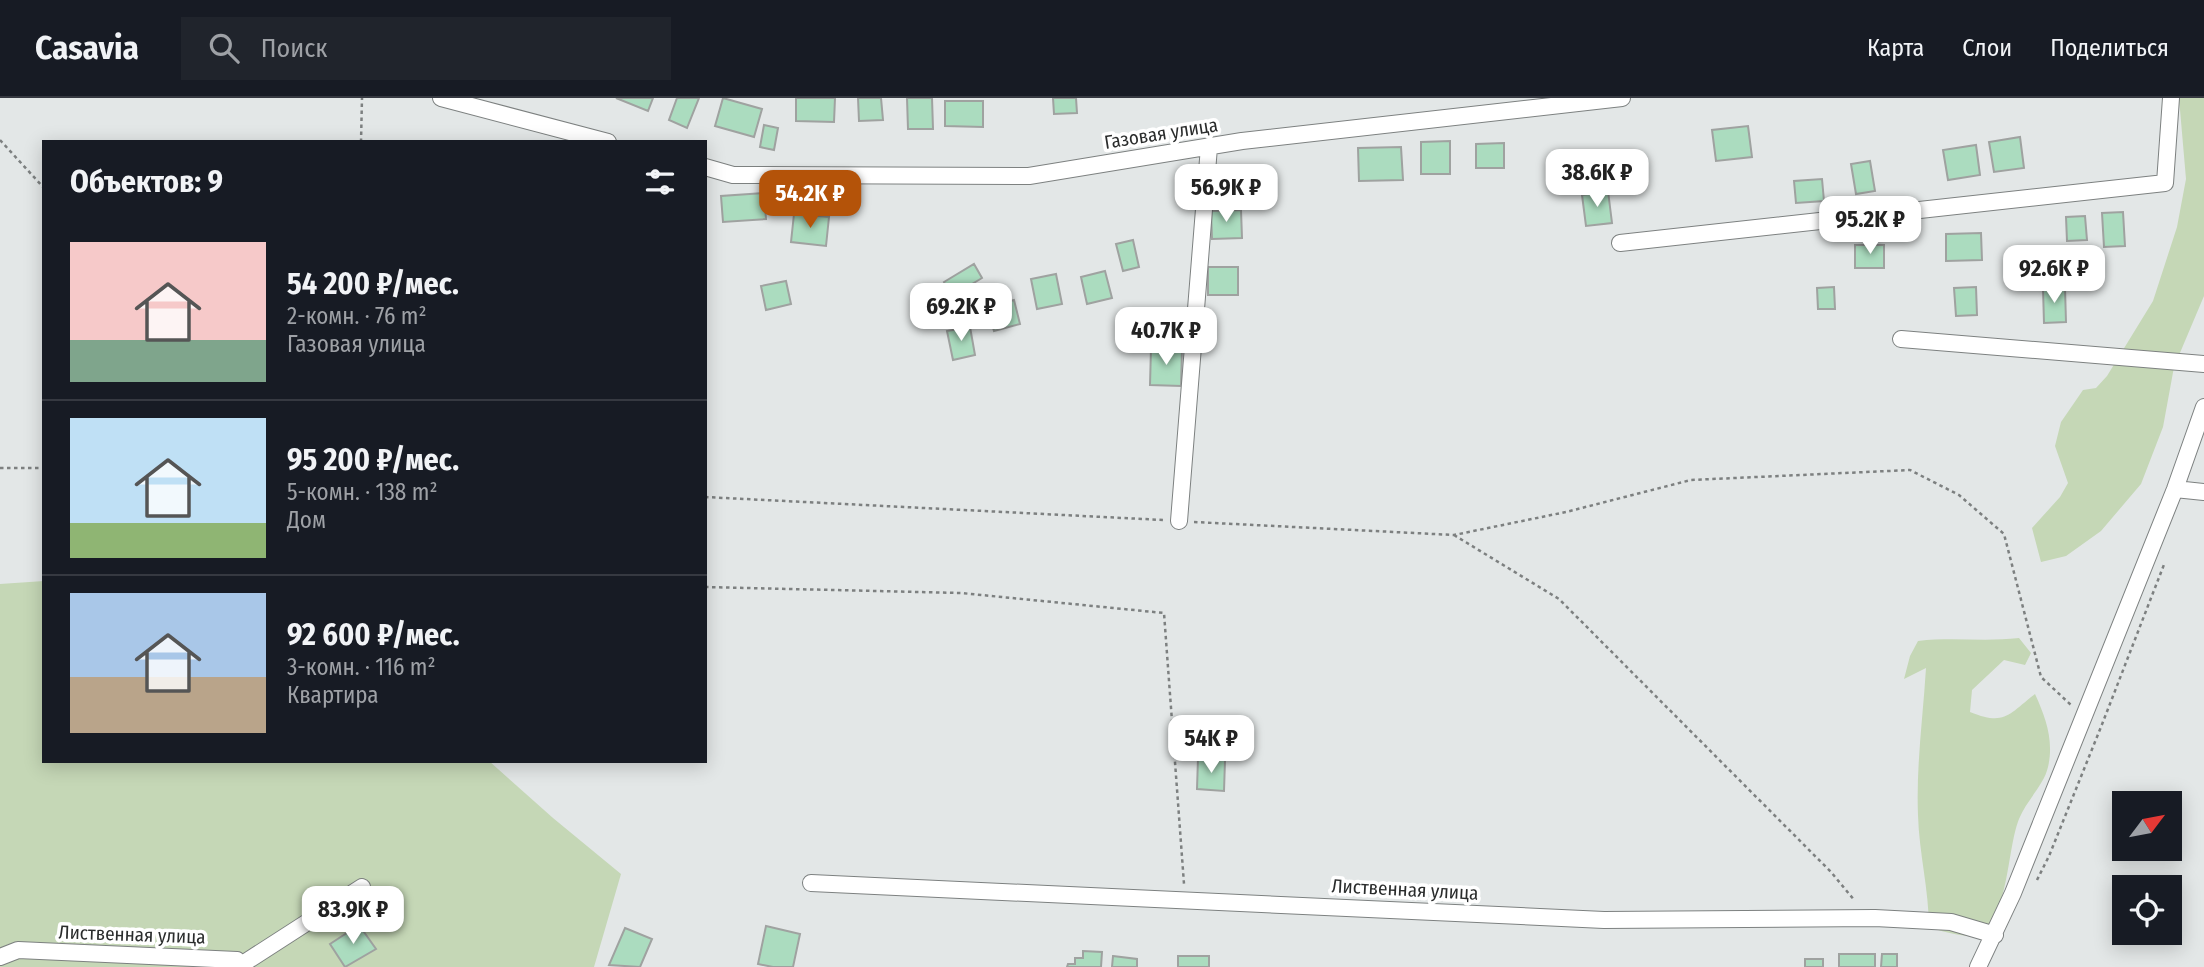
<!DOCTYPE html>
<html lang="ru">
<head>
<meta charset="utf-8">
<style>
	:root { --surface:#171b24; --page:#20242c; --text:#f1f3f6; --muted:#9ea1a6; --line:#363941; --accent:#b45309 }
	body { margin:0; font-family:"Fira Sans Condensed",sans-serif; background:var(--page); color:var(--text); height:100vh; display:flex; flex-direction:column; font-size:26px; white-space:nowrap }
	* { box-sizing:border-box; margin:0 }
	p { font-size:23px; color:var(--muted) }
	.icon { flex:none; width:38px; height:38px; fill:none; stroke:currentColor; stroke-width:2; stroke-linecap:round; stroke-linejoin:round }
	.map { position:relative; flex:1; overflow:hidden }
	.details { position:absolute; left:42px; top:42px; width:665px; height:623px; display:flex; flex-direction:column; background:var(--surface); border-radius:0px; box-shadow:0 4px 18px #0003 }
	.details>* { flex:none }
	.needle { width:46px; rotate:58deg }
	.buttons { position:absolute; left:2112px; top:693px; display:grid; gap:14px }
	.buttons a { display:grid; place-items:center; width:70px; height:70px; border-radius:0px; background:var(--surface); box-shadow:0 4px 18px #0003; font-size:35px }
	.price { position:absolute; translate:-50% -60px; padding:0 16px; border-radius:14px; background:#fff; color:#222; font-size:23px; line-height:46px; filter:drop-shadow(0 2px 4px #0008) }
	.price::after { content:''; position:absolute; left:50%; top:42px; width:21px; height:16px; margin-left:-10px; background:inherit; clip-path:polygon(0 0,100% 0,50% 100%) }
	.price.on { background:var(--accent); color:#fff }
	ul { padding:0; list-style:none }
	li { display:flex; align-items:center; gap:21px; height:175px; padding:0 28px }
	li+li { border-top:2px solid var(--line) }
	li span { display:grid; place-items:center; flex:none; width:196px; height:140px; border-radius:0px; color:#555 }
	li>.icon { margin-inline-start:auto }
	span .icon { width:84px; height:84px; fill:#fffc; stroke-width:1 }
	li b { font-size:30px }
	h2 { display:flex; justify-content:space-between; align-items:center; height:84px; padding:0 28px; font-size:30px }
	header { display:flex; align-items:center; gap:42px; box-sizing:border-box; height:98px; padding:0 35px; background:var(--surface); border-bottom:2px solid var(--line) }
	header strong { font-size:33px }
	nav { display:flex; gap:38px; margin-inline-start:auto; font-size:24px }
	.search { width:490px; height:63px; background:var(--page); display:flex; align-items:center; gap:18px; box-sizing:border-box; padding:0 24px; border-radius:0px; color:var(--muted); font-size:26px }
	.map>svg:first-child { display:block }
	.green { fill:#c5d7b6 }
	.building { fill:#abdcbf; stroke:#9fa2a0; stroke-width:2 }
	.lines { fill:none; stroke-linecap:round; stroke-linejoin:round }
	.minor-casing { stroke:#7d8180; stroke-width:18 }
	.path { stroke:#7d8080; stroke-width:2.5; stroke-dasharray:3.5 3.5; stroke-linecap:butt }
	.minor { stroke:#fff; stroke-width:16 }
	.labels { text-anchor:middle; stroke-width:7; stroke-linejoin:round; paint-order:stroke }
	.street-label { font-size:19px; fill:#2a2c2c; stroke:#fff }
</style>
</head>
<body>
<header>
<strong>Casavia</strong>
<div class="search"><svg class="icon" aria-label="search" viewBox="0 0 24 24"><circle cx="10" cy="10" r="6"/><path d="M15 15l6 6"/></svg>Поиск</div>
<nav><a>Карта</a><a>Слои</a><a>Поделиться</a></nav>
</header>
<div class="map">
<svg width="2204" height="869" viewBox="0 0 2204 869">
	<rect width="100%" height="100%" fill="#e3e7e7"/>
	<path class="green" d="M2179,0H2204V198L2174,269L2163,329L2141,386L2101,433L2066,458L2041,464L2032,430L2060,399L2068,385L2055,348L2061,324L2083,292L2096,290L2107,278L2153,203L2177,129L2186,81Z
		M44,483V663H489L553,720L621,776L594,869H0V486Z
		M2019,540L2031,555L2025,567L2004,562L1972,592L1970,614C2005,628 2008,617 2035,596C2046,620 2054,643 2048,669C2044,687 2026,703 2019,721C2007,751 2009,816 1981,835C1969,843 1942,832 1929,830C1929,792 1919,755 1918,717C1916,668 1923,619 1926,570L1904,581L1910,558L1918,543C1952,539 1985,544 2019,540Z"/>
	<path class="building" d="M616,0H653L648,13Z
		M677,0H699L687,30L669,22Z
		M723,0L762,11L754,39L715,28Z
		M796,0H835L834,24L796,23Z
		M858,0H881L883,22L859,23Z
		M907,0H932L933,31H908Z
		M1053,0H1076L1077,15L1054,16Z
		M945,3H983V29L945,28Z
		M764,27L778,30L774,52L760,49Z
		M1748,28L1752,59L1716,63L1712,32Z
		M2020,39L2024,70L1994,74L1989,44Z
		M1450,43V76H1421V44Z
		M1504,45V70H1476V46Z
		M1976,47L1980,77L1948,82L1943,52Z
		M1401,49L1403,82L1359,83L1358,50Z
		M1870,63L1875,93L1856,96L1851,66Z
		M1822,81L1824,103L1796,105L1794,83Z
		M1608,93L1612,125L1586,128L1582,97Z
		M764,95L766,121L723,124L721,98Z
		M1241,112L1242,140L1212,141L1211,113Z
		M2123,114L2125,148L2104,149L2102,115Z
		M794,116L829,119L826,148L791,144Z
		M2085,118L2087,142L2067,143L2066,119Z
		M1981,135L1982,162L1946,163V136Z
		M1133,142L1139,169L1123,173L1116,146Z
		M1855,147H1884V170H1855Z
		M974,166L982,180L952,198L944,184Z
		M1208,169H1238V197H1208Z
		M1105,173L1112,200L1087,206L1081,179Z
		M1056,176L1062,206L1037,211L1031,181Z
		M786,183L791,206L766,212L761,188Z
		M1834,189L1835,211H1818L1817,190Z
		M1976,189L1977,217L1956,218L1954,190Z
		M2043,190H2065L2066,224L2044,225Z
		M1014,202L1020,226L994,233L987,209Z
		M970,229L975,257L953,262L947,233Z
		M1151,250L1182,251L1181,288L1150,287Z
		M1198,660L1225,662L1224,693L1197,691Z
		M359,827L376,851L345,869L330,846Z
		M766,828L800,836L793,869H773L758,866Z
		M625,830L652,841L640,869L609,867Z
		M1083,853L1102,854L1101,869H1067L1068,866H1075V860H1083Z
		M1839,856H1875V869H1839Z
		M1882,856H1897V869H1881Z
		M1113,858L1137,861V869H1112Z
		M1178,858H1209V869H1178Z
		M1805,861H1823V869H1805Z"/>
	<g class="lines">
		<g class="minor-casing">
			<path id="minor" d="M441,0L608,44
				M705,69L733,77L1029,78L1242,43L1622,0
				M1620,145L2165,85L2171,0
				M1901,241L2204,266
				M2175,391L2204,394
				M1179,423L1209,49
				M811,785L1604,822L1875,820L1951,824L1995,837
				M0,859L18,852L237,862L242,869
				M241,867L362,789
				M1978,869L2013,795L2175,391L2204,309"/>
		</g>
		<path class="path" d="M0,42L44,90
			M361,44L362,0
			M0,370H44
			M705,399L1163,422
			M1194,424L1454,437L1566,414L1691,382L1910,372L1959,397L2004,436L2041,579L2071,607
			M1454,437L1559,501L1831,774L1855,803
			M705,489L961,495L1164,515L1184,786
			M2037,782L2049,758L2101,629L2165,464"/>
		<use href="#minor" class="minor"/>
	</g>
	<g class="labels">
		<g class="street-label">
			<text transform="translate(1161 35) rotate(-9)" y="7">Газовая улица</text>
			<text transform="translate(1405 791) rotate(3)" y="7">Лиственная улица</text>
			<text transform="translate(132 836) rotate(2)" y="7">Лиственная улица</text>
		</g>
	</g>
</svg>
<div class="buttons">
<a><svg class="needle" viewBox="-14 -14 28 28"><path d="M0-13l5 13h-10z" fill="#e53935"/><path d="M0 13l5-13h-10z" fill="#9ea1a6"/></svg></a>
<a><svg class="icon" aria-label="locate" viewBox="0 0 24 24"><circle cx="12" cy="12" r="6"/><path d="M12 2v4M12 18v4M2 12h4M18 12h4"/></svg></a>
</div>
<b class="price" style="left:1597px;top:111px">38.6K ₽</b>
<b class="price" style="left:1226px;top:126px">56.9K ₽</b>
<b class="price on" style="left:810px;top:132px">54.2K ₽</b>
<b class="price" style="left:1870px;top:158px">95.2K ₽</b>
<b class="price" style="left:2054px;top:207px">92.6K ₽</b>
<b class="price" style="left:961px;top:245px">69.2K ₽</b>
<b class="price" style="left:1166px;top:269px">40.7K ₽</b>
<b class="price" style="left:1211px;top:677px">54K ₽</b>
<b class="price" style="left:353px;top:848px">83.9K ₽</b>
<section class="details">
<h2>Объектов: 9<svg class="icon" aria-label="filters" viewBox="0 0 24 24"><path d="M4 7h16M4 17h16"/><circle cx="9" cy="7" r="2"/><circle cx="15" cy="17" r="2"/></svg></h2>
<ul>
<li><span style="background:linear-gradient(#f6c9c9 70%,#7fa58c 0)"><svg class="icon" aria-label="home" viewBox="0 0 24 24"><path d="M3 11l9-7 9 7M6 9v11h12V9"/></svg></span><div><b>54 200 ₽/мес.</b><p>2-комн. · 76 m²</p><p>Газовая улица</p></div></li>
<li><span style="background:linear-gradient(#bfe0f5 75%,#8fb573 0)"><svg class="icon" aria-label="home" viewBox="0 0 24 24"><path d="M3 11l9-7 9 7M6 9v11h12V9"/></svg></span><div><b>95 200 ₽/мес.</b><p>5-комн. · 138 m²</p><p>Дом</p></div></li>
<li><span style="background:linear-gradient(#a9c7e8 60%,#b9a48a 0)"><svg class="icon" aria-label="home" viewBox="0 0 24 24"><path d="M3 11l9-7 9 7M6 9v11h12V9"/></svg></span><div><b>92 600 ₽/мес.</b><p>3-комн. · 116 m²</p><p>Квартира</p></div></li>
</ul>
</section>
</div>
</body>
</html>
